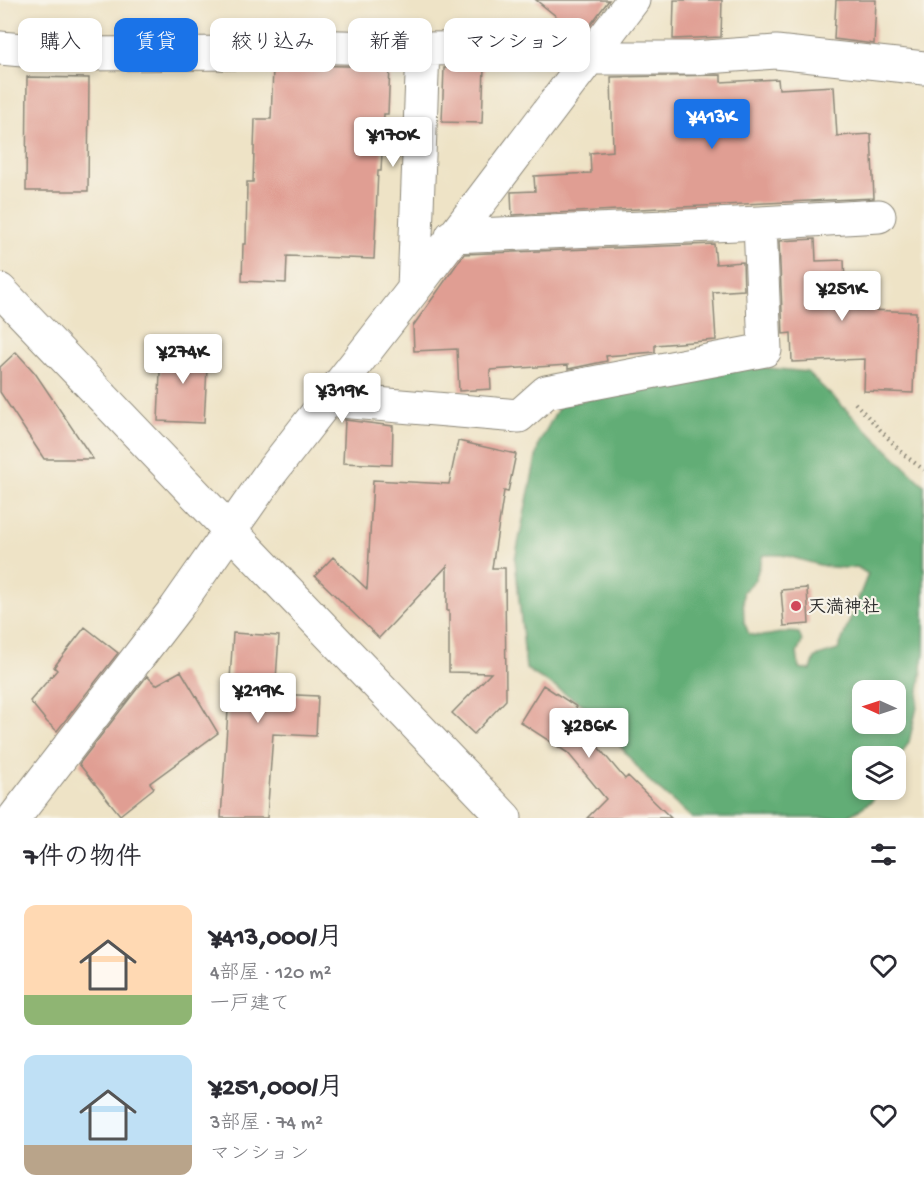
<!DOCTYPE html>
<html lang="ja">
<head>
<meta charset="utf-8">
<style>
	:root { --surface:#fff; --page:#f2f2f3; --text:#2b2b33; --muted:#7c7c81; --accent:#1a73e8 }
	body { margin:0; font-family:"Gochi Hand","Klee One",sans-serif; background:var(--page); color:var(--text); height:100vh; display:flex; flex-direction:column; font-size:22px; white-space:nowrap }
	* { box-sizing:border-box; margin:0 }
	p { font-size:20px; color:var(--muted) }
	.icon { flex:none; width:33px; height:33px; fill:none; stroke:currentColor; stroke-width:2; stroke-linecap:round; stroke-linejoin:round }
	.map { position:relative; height:818px; overflow:hidden }
	.sheet { display:flex; flex-direction:column; background:var(--surface); flex:1 }
	.sheet>* { flex:none }
	.guide { position:absolute; left:18px; top:18px; width:600px; height:54px; display:flex; gap:12px }
	.needle { width:39px; rotate:273deg }
	.fabs { position:absolute; left:852px; top:680px; display:grid; gap:12px }
	.fabs a { display:grid; place-items:center; width:54px; height:54px; border-radius:12px; background:var(--surface); box-shadow:0 3px 9px #0003; font-size:30px }
	.price { position:absolute; translate:-50% -51px; padding:0 14px; border-radius:6px; background:#fff; color:#222; font-size:20px; line-height:39px; filter:drop-shadow(0 2px 3px #0008) }
	.price::after { content:''; position:absolute; left:50%; top:36px; width:18px; height:14px; margin-left:-9px; background:inherit; clip-path:polygon(0 0,100% 0,50% 100%) }
	.price.active { background:var(--accent); color:#fff }
	ul { padding:0; list-style:none }
	li { display:flex; align-items:center; gap:18px; height:150px; padding:0 24px }
	li span { display:grid; place-items:center; flex:none; width:168px; height:120px; border-radius:12px; color:#555 }
	li>.icon { margin-inline-start:auto }
	span .icon { width:72px; height:72px; fill:#fffc; stroke-width:1 }
	li b { font-size:26px }
	h2 { display:flex; justify-content:space-between; align-items:center; height:72px; padding:0 24px; font-size:26px }
	.tag { padding:0 21px; border-radius:12px; background:var(--surface); box-shadow:0 3px 9px #0003; font-size:21px; line-height:54px }
	.tag.active { background:var(--accent); color:#fff }
	.map>svg:first-child { display:block }
	.forest { fill:#62ad76; stroke:#466c50; stroke-width:1.5; fill-rule:evenodd }
	.building { fill:#e09e93 }
	.lines { fill:none; stroke-linecap:round; stroke-linejoin:round }
	.minor-casing { stroke:#8c8778; stroke-width:35 }
	.path { stroke:#8c8778; stroke-width:4; stroke-dasharray:1.5 4.5; stroke-linecap:butt }
	.minor { stroke:#fff; stroke-width:33 }
	.poi-dot { fill:#d1495b; stroke:#f7f3e8; stroke-width:2 }
	.labels { text-anchor:middle; stroke-width:4.5; stroke-linejoin:round; paint-order:stroke }
	.poi-label { font-size:18px; font-weight:bold; fill:#2b2b2b; stroke:#f7f3e8; text-anchor:start }
</style>
</head>
<body>
<div class="map">
<svg width="924" height="818" viewBox="0 0 924 818">
	<rect width="100%" height="100%" fill="#f7f3e8"/>
	<filter id="ink" filterUnits="userSpaceOnUse"><feTurbulence type="fractalNoise" baseFrequency=".0167" numOctaves="2"/><feDisplacementMap in="SourceGraphic" scale="12" xChannelSelector="R" yChannelSelector="G"/><feConvolveMatrix kernelMatrix="1 2 1 2 8 2 1 2 1" color-interpolation-filters="sRGB"/></filter>
	<filter id="wash" filterUnits="userSpaceOnUse"><feTurbulence type="fractalNoise" baseFrequency=".008" numOctaves="4" result="noise"/><feDisplacementMap in="SourceGraphic" scale="24" xChannelSelector="R" yChannelSelector="G"/><feGaussianBlur stdDeviation="1.35" result="paint"/><feColorMatrix in="noise" values="0 0 0 0 0 0 0 0 0 0 0 0 0 0 0 0 0 1.4 0 .05"/><feComposite in="paint" operator="in"/></filter>
	<g filter="url(#wash)">
		<rect width="100%" height="100%" fill="#eee3c6"/>
		<path class="forest" d="M750,366L807,372L924,485V652L917,707L909,742L896,764V756H862V789H880L872,801L846,818H692L647,779L590,709L526,669L515,559L539,443L560,405ZM763,555C770,555 779,554 787,556C812,562 830,571 857,567L868,574L838,650L815,657L811,670L799,668L797,652L802,642L799,633C778,629 769,640 749,634L744,622L743,592L755,580ZM862,690H896V723H862Z"/>
		<g id="blocks">
			<path class="building" d="M536,0H609L588,28L572,29Z
				M674,0H722L721,37L673,39Z
				M836,0H876L874,44L834,39Z
				M301,65L390,67L388,114H384L381,171H378L374,259L287,256L286,283L242,281L243,244H246L247,182H253L255,119H271L273,69Z
				M484,67L482,123L442,122L444,68Z
				M721,75V82L778,79L779,89L834,86L837,136L871,134L874,198L512,215L511,192L535,191L534,176L591,173L590,153L613,151L611,77Z
				M27,77L89,78L88,191H26Z
				M815,239L816,261L844,260L846,309L916,312L913,393L864,391L865,359L792,362L791,333L783,334L779,241Z
				M714,244L716,264L743,262L744,290L713,292L716,340L655,345V352L606,356L607,361L568,369V365L490,370L491,389L459,391L457,349L414,351L413,326L464,254Z
				M161,348L208,350L204,423L158,421Z
				M16,352L35,373L93,459H44L0,392V367Z
				M345,420L393,426L392,465L343,463Z
				M458,441L516,454L508,492L504,491L492,568H505L506,700L474,734L452,713L491,673L449,672V611H447V566L379,638L315,576L333,557L367,589L373,480L449,484Z
				M807,588L809,624L784,626L781,590Z
				M85,627L118,653L57,731L47,722L30,701L57,670L54,667Z
				M233,633L279,636L275,694L318,696L316,736L273,734L267,818H221Z
				M181,671L218,733L150,783L154,788L120,815L79,764L147,676L156,685Z
				M543,685L577,707L572,716L625,779L628,776L671,818H587L606,799L568,753L520,722Z"/>
		</g>
	</g>
	<g filter="url(#ink)">
		<use href="#blocks" fill-opacity="0" stroke="#8c8778" stroke-width="1.5"/>
		<g class="lines">
			<g class="minor-casing">
				<path id="minor" d="M0,48L68,54L252,53L300,46L423,49L597,47
					M588,58H693L776,52L924,68
					M452,236L760,223L879,216
					M414,289L423,49
					M0,290L505,818
					M329,400L519,416L546,392L765,350L760,223
					M14,818L176,608L269,475L414,289L633,0"/>
			</g>
			<path class="path" d="M855,403L902,453L924,470"/>
			<use href="#minor" class="minor"/>
		</g>
	</g>
	<circle class="poi-dot" cx="796" cy="606" r="6"/>
	<g class="labels">
		<g class="poi-label">
			<text x="808" y="612">天満神社</text>
		</g>
	</g>
</svg>
<div class="fabs">
<a><svg class="needle" viewBox="-14 -14 28 28"><path d="M0-13l5 13h-10z" fill="#e53935"/><path d="M0 13l5-13h-10z" fill="#7c7c81"/></svg></a>
<a><svg class="icon" aria-label="layers" viewBox="0 0 24 24"><path d="M12 4l9 5-9 5-9-5zM3 14l9 5 9-5"/></svg></a>
</div>
<b class="price active" style="left:712px;top:150px">¥413K</b>
<b class="price" style="left:393px;top:168px">¥170K</b>
<b class="price" style="left:842px;top:322px">¥251K</b>
<b class="price" style="left:183px;top:385px">¥274K</b>
<b class="price" style="left:342px;top:424px">¥319K</b>
<b class="price" style="left:258px;top:724px">¥219K</b>
<b class="price" style="left:589px;top:759px">¥286K</b>
<div class="guide">
<a class="tag">購入</a>
<a class="tag active">賃貸</a>
<a class="tag">絞り込み</a>
<a class="tag">新着</a>
<a class="tag">マンション</a>
</div>
</div>
<section class="sheet">
<h2>7件の物件<svg class="icon" aria-label="filters" viewBox="0 0 24 24"><path d="M4 7h16M4 17h16"/><circle cx="9" cy="7" r="2"/><circle cx="15" cy="17" r="2"/></svg></h2>
<ul>
<li><span style="background:linear-gradient(#ffd9b3 75%,#8fb573 0)"><svg class="icon" aria-label="home" viewBox="0 0 24 24"><path d="M3 11l9-7 9 7M6 9v11h12V9"/></svg></span><div><b>¥413,000/月</b><p>4部屋 · 120 m²</p><p>一戸建て</p></div><svg class="icon" aria-label="heart" viewBox="0 0 24 24"><path d="M12 20l-8-8c-3-5 5-10 8-4 3-6 11-1 8 4z"/></svg></li>
<li><span style="background:linear-gradient(#bfe0f5 75%,#b9a48a 0)"><svg class="icon" aria-label="home" viewBox="0 0 24 24"><path d="M3 11l9-7 9 7M6 9v11h12V9"/></svg></span><div><b>¥251,000/月</b><p>3部屋 · 74 m²</p><p>マンション</p></div><svg class="icon" aria-label="heart" viewBox="0 0 24 24"><path d="M12 20l-8-8c-3-5 5-10 8-4 3-6 11-1 8 4z"/></svg></li>
</ul>
</section>
</body>
</html>
